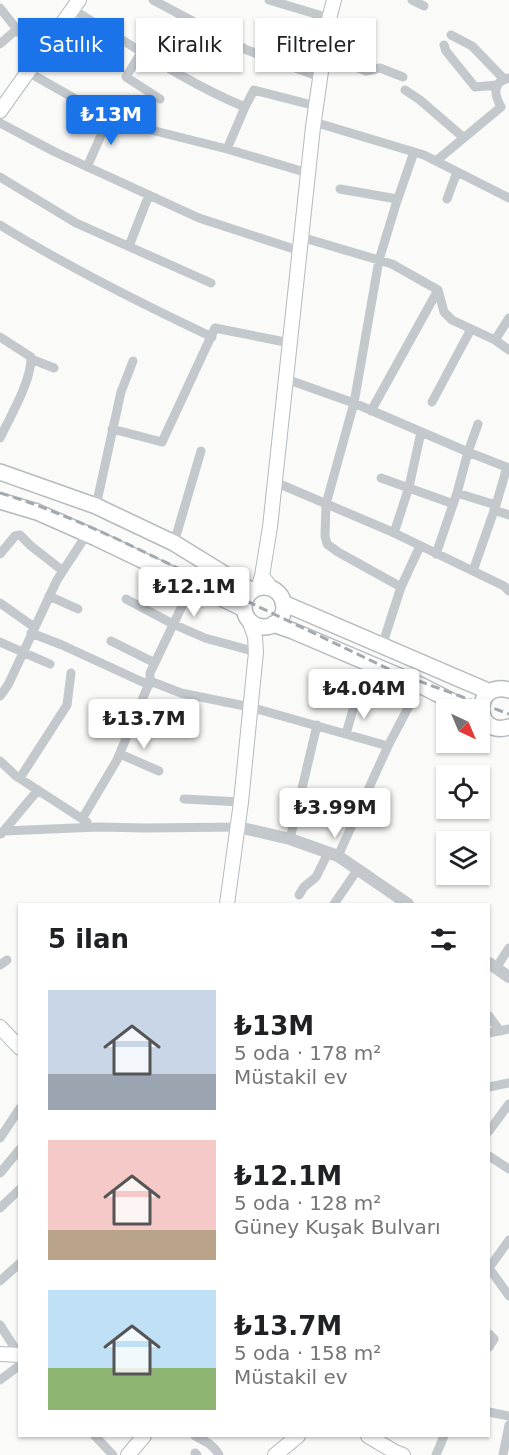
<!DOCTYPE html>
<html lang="tr">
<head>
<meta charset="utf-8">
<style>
	:root { --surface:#fff; --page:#f6f6f6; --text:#202124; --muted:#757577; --accent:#1a73e8 }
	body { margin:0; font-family:"DejaVu Sans",sans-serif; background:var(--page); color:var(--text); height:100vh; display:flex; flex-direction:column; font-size:22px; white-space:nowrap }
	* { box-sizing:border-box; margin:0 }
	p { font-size:20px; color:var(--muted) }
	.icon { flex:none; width:33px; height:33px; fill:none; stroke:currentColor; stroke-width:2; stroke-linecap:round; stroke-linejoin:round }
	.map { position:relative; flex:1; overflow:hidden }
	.sheet { position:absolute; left:18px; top:903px; width:472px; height:534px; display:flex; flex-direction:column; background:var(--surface); border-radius:0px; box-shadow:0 2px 4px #0004 }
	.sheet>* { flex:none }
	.top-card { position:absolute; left:18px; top:18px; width:474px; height:54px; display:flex; gap:12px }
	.needle { width:39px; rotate:136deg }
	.tools { position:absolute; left:436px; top:699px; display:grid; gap:12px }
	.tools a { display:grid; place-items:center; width:54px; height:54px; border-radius:0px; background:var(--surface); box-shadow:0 2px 4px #0004; font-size:30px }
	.price { position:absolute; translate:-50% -51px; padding:0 14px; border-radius:6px; background:#fff; color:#222; font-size:20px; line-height:39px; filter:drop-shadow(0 2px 3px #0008) }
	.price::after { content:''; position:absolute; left:50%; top:36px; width:18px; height:14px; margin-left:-9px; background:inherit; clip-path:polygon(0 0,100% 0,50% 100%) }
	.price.active { background:var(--accent); color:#fff }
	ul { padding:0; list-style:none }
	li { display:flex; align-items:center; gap:18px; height:150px; padding:0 30px }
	li span { display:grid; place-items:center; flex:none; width:168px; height:120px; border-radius:0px; color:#555 }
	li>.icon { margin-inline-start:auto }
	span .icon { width:72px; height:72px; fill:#fffc; stroke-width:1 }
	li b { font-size:26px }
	h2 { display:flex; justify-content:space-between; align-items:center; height:72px; padding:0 30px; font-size:26px }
	.tag { padding:0 21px; border-radius:0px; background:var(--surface); box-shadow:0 2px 4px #0004; font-size:21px; line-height:54px }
	.tag.active { background:var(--accent); color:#fff }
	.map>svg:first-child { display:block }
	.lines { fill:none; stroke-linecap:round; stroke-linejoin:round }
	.secondary-casing { stroke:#b3babf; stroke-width:16 }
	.primary-casing { stroke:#b5babe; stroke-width:18 }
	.minor { stroke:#c3c8cc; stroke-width:9 }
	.tertiary { stroke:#c3c8cc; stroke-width:12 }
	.secondary { stroke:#fff; stroke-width:14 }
	.primary { stroke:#fff; stroke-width:15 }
	.rail { stroke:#a2aab0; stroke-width:3; stroke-dasharray:9 4.5; stroke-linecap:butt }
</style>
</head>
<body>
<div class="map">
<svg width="509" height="1455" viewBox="0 0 509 1455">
	<rect width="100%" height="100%" fill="#fafaf8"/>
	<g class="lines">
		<g class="secondary-casing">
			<path id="secondary" d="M0,111L79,0
				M262,576L271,588
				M258,588L262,576L270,527L313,127L328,23L334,0
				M227,904L241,802L256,652L255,637L249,620
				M0,1027L20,1048
				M0,1354L20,1355
				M368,1436L395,1452L403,1455
				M128,1455L144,1436
				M275,1455L298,1436"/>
		</g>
		<g class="primary-casing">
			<path id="primary" d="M0,472L96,506L174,543L252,591
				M0,501L37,512L96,538L244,609
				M244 607a20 20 0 1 1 40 0a20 20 0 1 1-40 0Z
				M283,603L490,692
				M273,624L293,631L420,685L469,710
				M509,690C472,680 473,738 509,727"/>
		</g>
		<path class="minor" d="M153,0L247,50L320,77
			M269,0L329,18
			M412,0L424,6
			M0,8L39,57
			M72,9C129,43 184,82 245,107
			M451,35L472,46L504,79
			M0,44L17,29
			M444,45L446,51L475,87L497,85
			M142,51L126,77L160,99
			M323,55L366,71L380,68L403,77
			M28,72L86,105L139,127L227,149L308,173
			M405,90L420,100L464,138
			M314,122L424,155L509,198
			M0,123L55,152L199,218L300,251
			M227,149L245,107L254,90L316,106
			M436,161L501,107C494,94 492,82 509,78
			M87,167L110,115
			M0,177L76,223L211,283
			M340,189L397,199
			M447,199L457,172
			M0,225C68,267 140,303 212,337
			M301,237L392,264L438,290L444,312L452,320L495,340L509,350
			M129,246L149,195
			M0,337L31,357C32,380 10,417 0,438
			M495,340L509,318
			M31,359L54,368
			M286,379L354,403L468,452L509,468
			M432,402L471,329
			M371,411L438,290
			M112,429L162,442L215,328L290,343
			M381,478L448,502
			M275,482L390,531L504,586L509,591
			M457,493L496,505L473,571
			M496,505L507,467
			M96,506L121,392L133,361
			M494,510L509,515
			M394,533L409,487L421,432
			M174,543L201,451
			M0,554L15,536L20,535L31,546L63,571
			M436,554L457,493L468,452L478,424
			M401,587L338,552L327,544L325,536L326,504L354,403L379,260L396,204L414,152
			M49,596L78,609
			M126,599L173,624L205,638L256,652
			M0,603L34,627
			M31,633L62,645L149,685
			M111,641L155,663
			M0,642L50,664
			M382,646L401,587L420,546
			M150,681L181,693L250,707L388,746
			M0,696L8,685L57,580L87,534
			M346,734L356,699
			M120,754L159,771
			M0,761L16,776L87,822
			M20,778L67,705L71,673
			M184,799L241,802
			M82,819L117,760L150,681V673L193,583
			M4,831L98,827L146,828L238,827
			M1,834L38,790
			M290,839L317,725
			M338,856L388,746L420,685
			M299,895L304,887L316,877L328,853
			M334,904L358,869
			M0,965L7,960
			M496,968L509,948
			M489,1016L500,1031
			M489,1033L509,1029
			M489,1087L509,1083
			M489,1131L509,1104
			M0,1138L20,1108
			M489,1156L509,1169
			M0,1173L20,1149
			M0,1208L20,1189
			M489,1268L509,1296
			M489,1268L509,1240
			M0,1281L20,1263
			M0,1325L20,1356
			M489,1334L494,1339L489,1347
			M0,1380L20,1365
			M489,1412L509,1416
			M95,1436L113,1455
			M195,1436C205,1441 214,1445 219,1455
			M195,1453L197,1455
			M436,1455L444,1436
			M503,1455L509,1425"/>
		<path class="tertiary" d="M238,827L290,839L338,856L408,904
			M489,963L509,977"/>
		<use href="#secondary" class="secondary"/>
		<use href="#primary" class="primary"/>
		<path class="rail" d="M0,493C40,505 77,521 115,538L397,673L509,714"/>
	</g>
</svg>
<div class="tools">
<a><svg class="needle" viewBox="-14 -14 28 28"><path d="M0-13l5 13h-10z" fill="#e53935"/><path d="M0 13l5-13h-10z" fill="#757577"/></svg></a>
<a><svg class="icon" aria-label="locate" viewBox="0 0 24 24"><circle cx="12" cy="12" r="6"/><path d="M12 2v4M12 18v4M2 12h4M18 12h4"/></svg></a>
<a><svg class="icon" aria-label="layers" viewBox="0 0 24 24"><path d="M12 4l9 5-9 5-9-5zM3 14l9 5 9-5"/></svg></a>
</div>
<b class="price active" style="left:111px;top:146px">₺13M</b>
<b class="price" style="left:194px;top:618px">₺12.1M</b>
<b class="price" style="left:364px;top:720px">₺4.04M</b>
<b class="price" style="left:144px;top:750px">₺13.7M</b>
<b class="price" style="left:335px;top:839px">₺3.99M</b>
<div class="top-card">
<a class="tag active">Satılık</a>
<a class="tag">Kiralık</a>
<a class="tag">Filtreler</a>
</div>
<section class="sheet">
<h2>5 ilan<svg class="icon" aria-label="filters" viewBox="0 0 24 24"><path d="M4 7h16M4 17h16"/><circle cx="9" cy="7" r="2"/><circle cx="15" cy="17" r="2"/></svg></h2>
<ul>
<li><span style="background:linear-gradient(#c9d6e8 70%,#9aa5b1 0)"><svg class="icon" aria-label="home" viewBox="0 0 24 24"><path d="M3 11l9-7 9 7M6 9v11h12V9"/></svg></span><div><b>₺13M</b><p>5 oda · 178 m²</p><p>Müstakil ev</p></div></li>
<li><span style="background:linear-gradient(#f6c9c9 75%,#b9a48a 0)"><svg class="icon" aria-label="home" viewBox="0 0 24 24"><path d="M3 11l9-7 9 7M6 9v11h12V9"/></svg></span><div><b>₺12.1M</b><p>5 oda · 128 m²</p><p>Güney Kuşak Bulvarı</p></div></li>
<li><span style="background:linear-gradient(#bfe0f5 65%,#8fb573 0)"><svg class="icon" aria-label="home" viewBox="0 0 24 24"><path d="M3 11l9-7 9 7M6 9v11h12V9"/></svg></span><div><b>₺13.7M</b><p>5 oda · 158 m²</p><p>Müstakil ev</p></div></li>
</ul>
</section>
</div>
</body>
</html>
